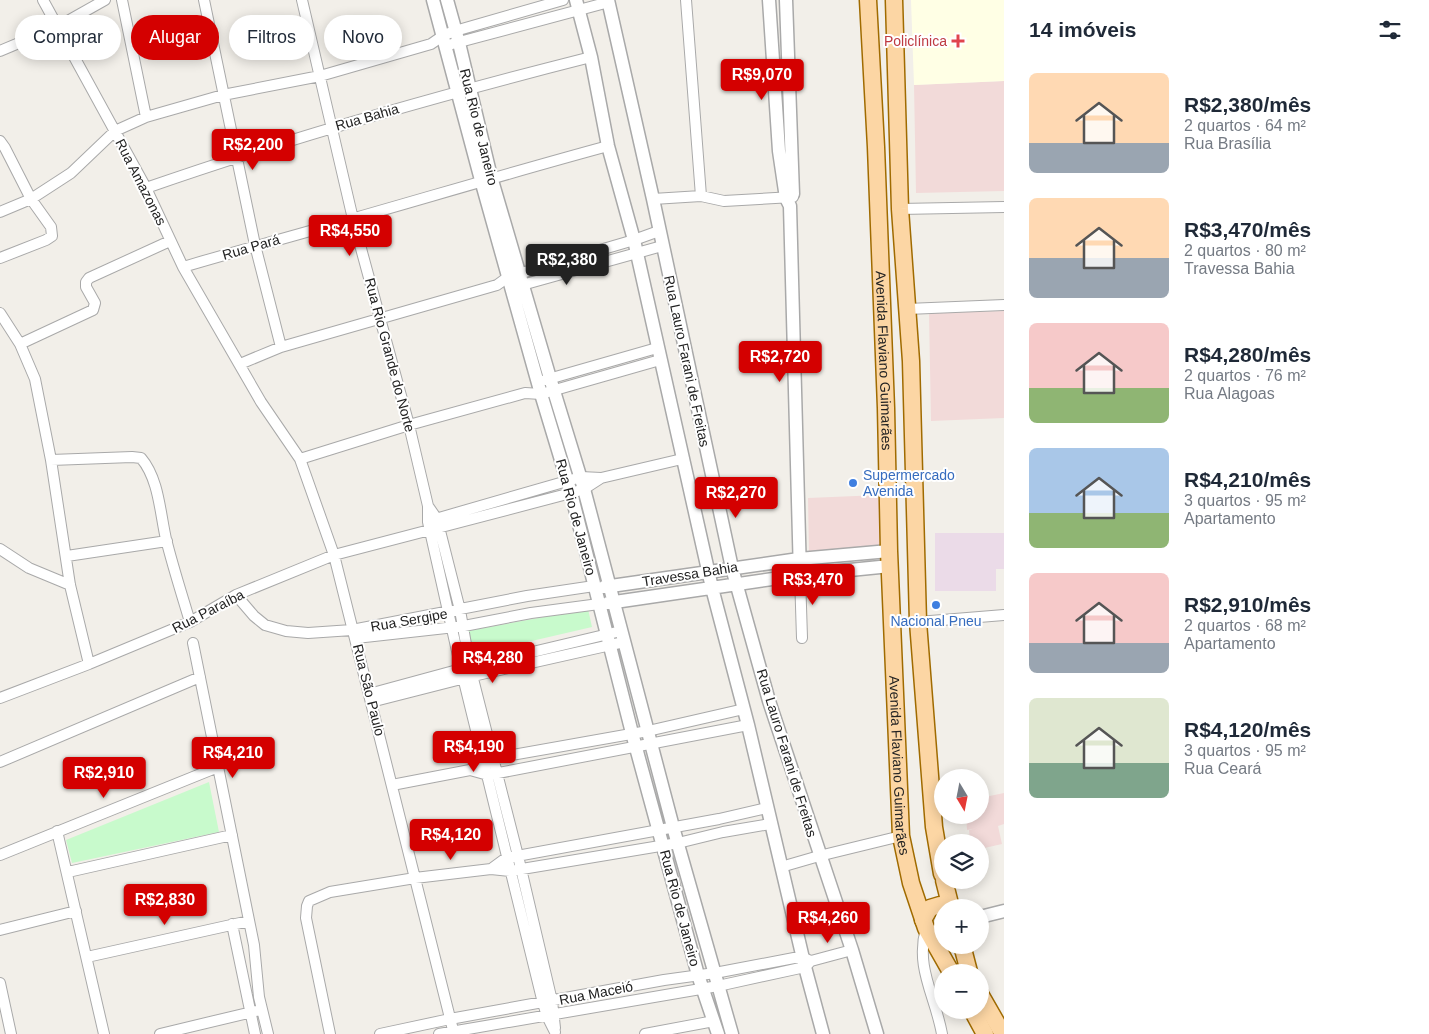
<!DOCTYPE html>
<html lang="pt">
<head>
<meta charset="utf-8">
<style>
	:root { --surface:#fff; --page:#f6f6f7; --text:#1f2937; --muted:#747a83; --accent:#d40000 }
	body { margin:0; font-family:Arial,sans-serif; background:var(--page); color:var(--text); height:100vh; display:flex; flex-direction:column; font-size:19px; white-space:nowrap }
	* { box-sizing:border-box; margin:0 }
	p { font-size:16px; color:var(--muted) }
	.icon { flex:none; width:28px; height:28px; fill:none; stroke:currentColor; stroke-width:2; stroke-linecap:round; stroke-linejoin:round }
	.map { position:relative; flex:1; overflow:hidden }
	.details { display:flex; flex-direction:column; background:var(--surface); width:425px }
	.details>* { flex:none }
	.guide { position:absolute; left:15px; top:15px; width:475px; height:45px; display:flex; gap:10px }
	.needle { width:32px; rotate:170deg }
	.buttons { position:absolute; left:934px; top:769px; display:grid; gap:10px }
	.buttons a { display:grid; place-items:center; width:55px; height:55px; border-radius:50%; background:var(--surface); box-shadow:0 2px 12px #0003; font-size:25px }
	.price { position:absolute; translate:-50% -42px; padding:0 11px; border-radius:5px; background:var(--accent); color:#fff; font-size:16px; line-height:32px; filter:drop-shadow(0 1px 2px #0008) }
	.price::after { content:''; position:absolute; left:50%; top:30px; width:15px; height:11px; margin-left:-8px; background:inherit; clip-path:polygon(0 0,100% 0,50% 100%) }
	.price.active { background:#222; color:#fff }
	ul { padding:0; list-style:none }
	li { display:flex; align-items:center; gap:15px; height:125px; padding:0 25px }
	li span { display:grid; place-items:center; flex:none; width:140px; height:100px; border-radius:8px; color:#555 }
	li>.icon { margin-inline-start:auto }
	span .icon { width:60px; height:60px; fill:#fffc; stroke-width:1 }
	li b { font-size:21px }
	h2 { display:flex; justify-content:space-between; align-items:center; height:60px; padding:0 25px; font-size:21px }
	.pill { padding:0 18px; border-radius:22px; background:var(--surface); box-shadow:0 2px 12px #0003; font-size:18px; line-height:45px }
	.pill.active { background:var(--accent); color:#fff }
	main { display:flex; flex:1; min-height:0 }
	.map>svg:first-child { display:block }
	.commercial { fill:#f2dad9 }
	.industrial { fill:#ebdbe8 }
	.education { fill:#ffffe5 }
	.park { fill:#c8facc }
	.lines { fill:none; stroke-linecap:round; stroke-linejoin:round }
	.minor-casing { stroke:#a9a9a9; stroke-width:12 }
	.tertiary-casing { stroke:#a9a9a9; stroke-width:15 }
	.primary-casing { stroke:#a06b00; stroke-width:19 }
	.minor { stroke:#fff; stroke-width:10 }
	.tertiary { stroke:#fff; stroke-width:12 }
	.primary { stroke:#fcd6a4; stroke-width:16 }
	.health-dot { fill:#e0444e; stroke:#fff; stroke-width:2 }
	.shop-dot { fill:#3f7fe0; stroke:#fff; stroke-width:2 }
	.labels { text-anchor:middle; stroke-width:4; stroke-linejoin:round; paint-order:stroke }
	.health-label { font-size:14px; fill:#be3a42; stroke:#fff; text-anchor:end }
	.street-label { font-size:14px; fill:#222; stroke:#fff }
	.shop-label { font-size:14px; fill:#366cbe; stroke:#fff; text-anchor:start }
</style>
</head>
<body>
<main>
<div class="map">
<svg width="1004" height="1034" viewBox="0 0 1004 1034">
	<rect width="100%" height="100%" fill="#f2efe9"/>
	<path class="commercial" d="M1004,81V191L916,193L914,85Z
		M1004,311V418L931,421L929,313Z
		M880,495L882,548L809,553L808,498Z
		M1004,793V824L998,826L1002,844L980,849V842H970L969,830L973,829L967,830L966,815H980V798Z"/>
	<path class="industrial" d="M935,533H1004V569H996V591H935Z"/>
	<path class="education" d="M911,0H1004V81L914,85Z"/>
	<path class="park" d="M588,609L592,627L471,655L467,631Z
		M209,782L219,832L72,863L66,840Z"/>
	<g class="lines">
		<g class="minor-casing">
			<path id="minor" d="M43,0L146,188L183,267L261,402L300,459L334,555L454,1034
				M122,0L146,117
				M204,0L255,245L281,347
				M302,0L353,219L409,425L428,506V522L461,669L543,1003L547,1016L555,1032
				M686,0L701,196
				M452,44L609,2
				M0,51L57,27L105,0
				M0,141L5,148L31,199L51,227L52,236L46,240L0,258
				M146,188C292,137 441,95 591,57
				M653,199L701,196L724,201L793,197
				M900,209L1004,207
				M0,212L31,199L71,173L115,131L146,117L223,95L320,76L431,44L444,35L455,31L563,0
				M183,267C240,250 298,235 355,218C439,194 523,169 608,146
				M515,287L662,246
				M907,309L1004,305
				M0,313L20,344L35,379L51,460L70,585L89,664
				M20,344L93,310L95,303L86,287V282L89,278L170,241
				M240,364L281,347L497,285L508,277L634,240L659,231
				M545,380L657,348
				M300,459L409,425L525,393L541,394L660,360
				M51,460L132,457L141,458C159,479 160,513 166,539C173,567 182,595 190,622
				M428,506L437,519L460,610L470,667L518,856L552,1001L555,1028
				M432,520L581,477L601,478L682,459
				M0,549L29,568L70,585
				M67,556L167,541
				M800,575L802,638
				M236,595L254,616L265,625L286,631L308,633L352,630L527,596L594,586
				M918,622L1004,615
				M356,638L464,626L531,613L599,604
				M193,643L254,945L259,997L268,1034
				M369,694L461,669L621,631
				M0,698L89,664L190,622L236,595L334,555L571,493L584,489L601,478
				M371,702L473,676L624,642
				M0,762L200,677
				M470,770L488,775L748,725
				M392,785L470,770L484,760L648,731L744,709
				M57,831L104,1034
				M0,855L218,767
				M781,867L819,856L901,836
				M491,869L506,858L719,819L767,808
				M68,872L232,835
				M232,924L255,1034
				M926,928C915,968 935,995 942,1034
				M0,930L76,911
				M87,957L249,921
				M0,983L11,1034
				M160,1034L256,1011
				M330,1034L306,918L307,906L309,901L330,892L415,878L491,869L510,871L678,843L723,832L770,824
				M380,1034L450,1019L664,980L715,973L794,958H804L811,961
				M439,1034L718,986L805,967L811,961L852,950
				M645,1034L714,1021"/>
		</g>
		<g class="tertiary-casing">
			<path id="tertiary" d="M433,0L481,180L541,394L571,493L632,733L698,975L718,1034
				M447,0L459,43L491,177L550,378L584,489L673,827L732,1034
				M576,0L591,57L608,146L634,240L712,588L748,725L805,967L823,1034
				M608,0L653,199L732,568L769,701L852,950L877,1034
				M769,0L779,151L786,198L790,206L800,575
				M786,0L793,194
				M604,587L799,559L889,551
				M608,603L800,575L890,566
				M980,917L1004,911"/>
		</g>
		<g class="primary-casing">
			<g id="primary">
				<path id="s1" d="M868,0L876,147L886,408L889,551L901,836L911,883L926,928L951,972"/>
				<path d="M894,0L900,209L911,361L918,622L934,827L942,874"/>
				<path d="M944,880L951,908"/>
				<path d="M923,920L930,908L940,905L946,908"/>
				<path d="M962,945L969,972"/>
				<path d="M980,994L1003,1034"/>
				<path d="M972,1010L985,1034"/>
			</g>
		</g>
		<use href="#minor" class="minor"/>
		<use href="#tertiary" class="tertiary"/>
		<use href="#primary" class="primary"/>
	</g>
	<path class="health-dot" d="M955.5 33.5h5v5h5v5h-5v5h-5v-5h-5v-5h5z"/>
	<g class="shop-dot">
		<circle cx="853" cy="483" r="5"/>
		<circle cx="936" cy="605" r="5"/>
	</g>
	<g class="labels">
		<g class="health-label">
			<text x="947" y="46">Policlínica</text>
		</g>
		<g class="street-label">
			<text transform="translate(367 117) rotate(-16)" y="5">Rua Bahia</text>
			<text transform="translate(479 127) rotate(76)" y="5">Rua Rio de Janeiro</text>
			<text transform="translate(141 182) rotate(63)" y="5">Rua Amazonas</text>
			<text transform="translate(251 247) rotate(-16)" y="5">Rua Pará</text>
			<text transform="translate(390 355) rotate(75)" y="5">Rua Rio Grande do Norte</text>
			<text transform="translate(687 361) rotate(78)" y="5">Rua Lauro Farani de Freitas</text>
			<text dy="5" stroke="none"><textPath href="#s1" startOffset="361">Avenida Flaviano Guimarães</textPath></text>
			<text transform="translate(576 517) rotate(75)" y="5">Rua Rio de Janeiro</text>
			<text transform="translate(690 574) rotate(-9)" y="5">Travessa Bahia</text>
			<text transform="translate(208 611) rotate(-27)" y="5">Rua Paraíba</text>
			<text transform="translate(409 620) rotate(-10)" y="5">Rua Sergipe</text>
			<text transform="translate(369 690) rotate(76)" y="5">Rua São Paulo</text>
			<text transform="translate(787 753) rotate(73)" y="5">Rua Lauro Farani de Freitas</text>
			<text dy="5" stroke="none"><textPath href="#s1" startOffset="766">Avenida Flaviano Guimarães</textPath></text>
			<text transform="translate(680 908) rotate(75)" y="5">Rua Rio de Janeiro</text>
			<text transform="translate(596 993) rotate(-11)" y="5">Rua Maceió</text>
		</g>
		<g class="shop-label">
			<text x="863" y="480">Supermercado<tspan x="863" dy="16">Avenida</tspan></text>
			<text x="936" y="626" text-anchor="middle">Nacional Pneu</text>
		</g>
	</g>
</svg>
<div class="buttons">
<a><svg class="needle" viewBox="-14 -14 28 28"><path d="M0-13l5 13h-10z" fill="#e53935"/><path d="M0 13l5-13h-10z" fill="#747a83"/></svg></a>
<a><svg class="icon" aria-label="layers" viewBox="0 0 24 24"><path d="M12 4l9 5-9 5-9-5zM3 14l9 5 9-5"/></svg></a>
<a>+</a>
<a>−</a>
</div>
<b class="price" style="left:762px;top:101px">R$9,070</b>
<b class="price" style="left:253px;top:171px">R$2,200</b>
<b class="price" style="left:350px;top:257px">R$4,550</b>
<b class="price active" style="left:567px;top:286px">R$2,380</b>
<b class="price" style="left:780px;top:383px">R$2,720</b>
<b class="price" style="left:736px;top:519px">R$2,270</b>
<b class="price" style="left:813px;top:606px">R$3,470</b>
<b class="price" style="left:493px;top:684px">R$4,280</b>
<b class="price" style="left:474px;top:773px">R$4,190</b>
<b class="price" style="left:233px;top:779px">R$4,210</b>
<b class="price" style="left:104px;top:799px">R$2,910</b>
<b class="price" style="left:451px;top:861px">R$4,120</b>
<b class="price" style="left:165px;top:926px">R$2,830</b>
<b class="price" style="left:828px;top:944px">R$4,260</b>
<div class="guide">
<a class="pill">Comprar</a>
<a class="pill active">Alugar</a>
<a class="pill">Filtros</a>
<a class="pill">Novo</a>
</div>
</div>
<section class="details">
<h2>14 imóveis<svg class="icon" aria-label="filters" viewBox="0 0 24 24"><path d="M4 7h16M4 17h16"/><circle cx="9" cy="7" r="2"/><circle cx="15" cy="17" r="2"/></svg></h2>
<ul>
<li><span style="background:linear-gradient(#ffd9b3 70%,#9aa5b1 0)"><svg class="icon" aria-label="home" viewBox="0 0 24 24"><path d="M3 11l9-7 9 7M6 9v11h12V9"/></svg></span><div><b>R$2,380/mês</b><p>2 quartos · 64 m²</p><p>Rua Brasília</p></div></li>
<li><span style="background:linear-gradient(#ffd9b3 60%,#9aa5b1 0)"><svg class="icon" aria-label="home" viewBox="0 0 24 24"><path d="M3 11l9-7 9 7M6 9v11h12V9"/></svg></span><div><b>R$3,470/mês</b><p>2 quartos · 80 m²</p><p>Travessa Bahia</p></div></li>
<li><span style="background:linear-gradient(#f6c9c9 65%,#8fb573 0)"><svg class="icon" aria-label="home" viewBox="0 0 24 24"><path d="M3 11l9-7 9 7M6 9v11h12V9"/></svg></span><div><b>R$4,280/mês</b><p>2 quartos · 76 m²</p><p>Rua Alagoas</p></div></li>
<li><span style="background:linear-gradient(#a9c7e8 65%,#8fb573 0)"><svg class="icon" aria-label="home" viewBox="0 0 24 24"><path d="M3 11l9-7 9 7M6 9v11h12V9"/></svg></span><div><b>R$4,210/mês</b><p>3 quartos · 95 m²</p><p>Apartamento</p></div></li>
<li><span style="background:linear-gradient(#f6c9c9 70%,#9aa5b1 0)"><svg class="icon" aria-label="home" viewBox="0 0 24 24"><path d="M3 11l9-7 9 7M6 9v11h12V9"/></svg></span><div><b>R$2,910/mês</b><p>2 quartos · 68 m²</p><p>Apartamento</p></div></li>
<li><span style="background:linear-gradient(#dfe7d0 65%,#7fa58c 0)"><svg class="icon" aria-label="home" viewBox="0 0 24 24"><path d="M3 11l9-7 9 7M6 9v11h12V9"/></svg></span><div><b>R$4,120/mês</b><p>3 quartos · 95 m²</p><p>Rua Ceará</p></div></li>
</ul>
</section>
</main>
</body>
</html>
